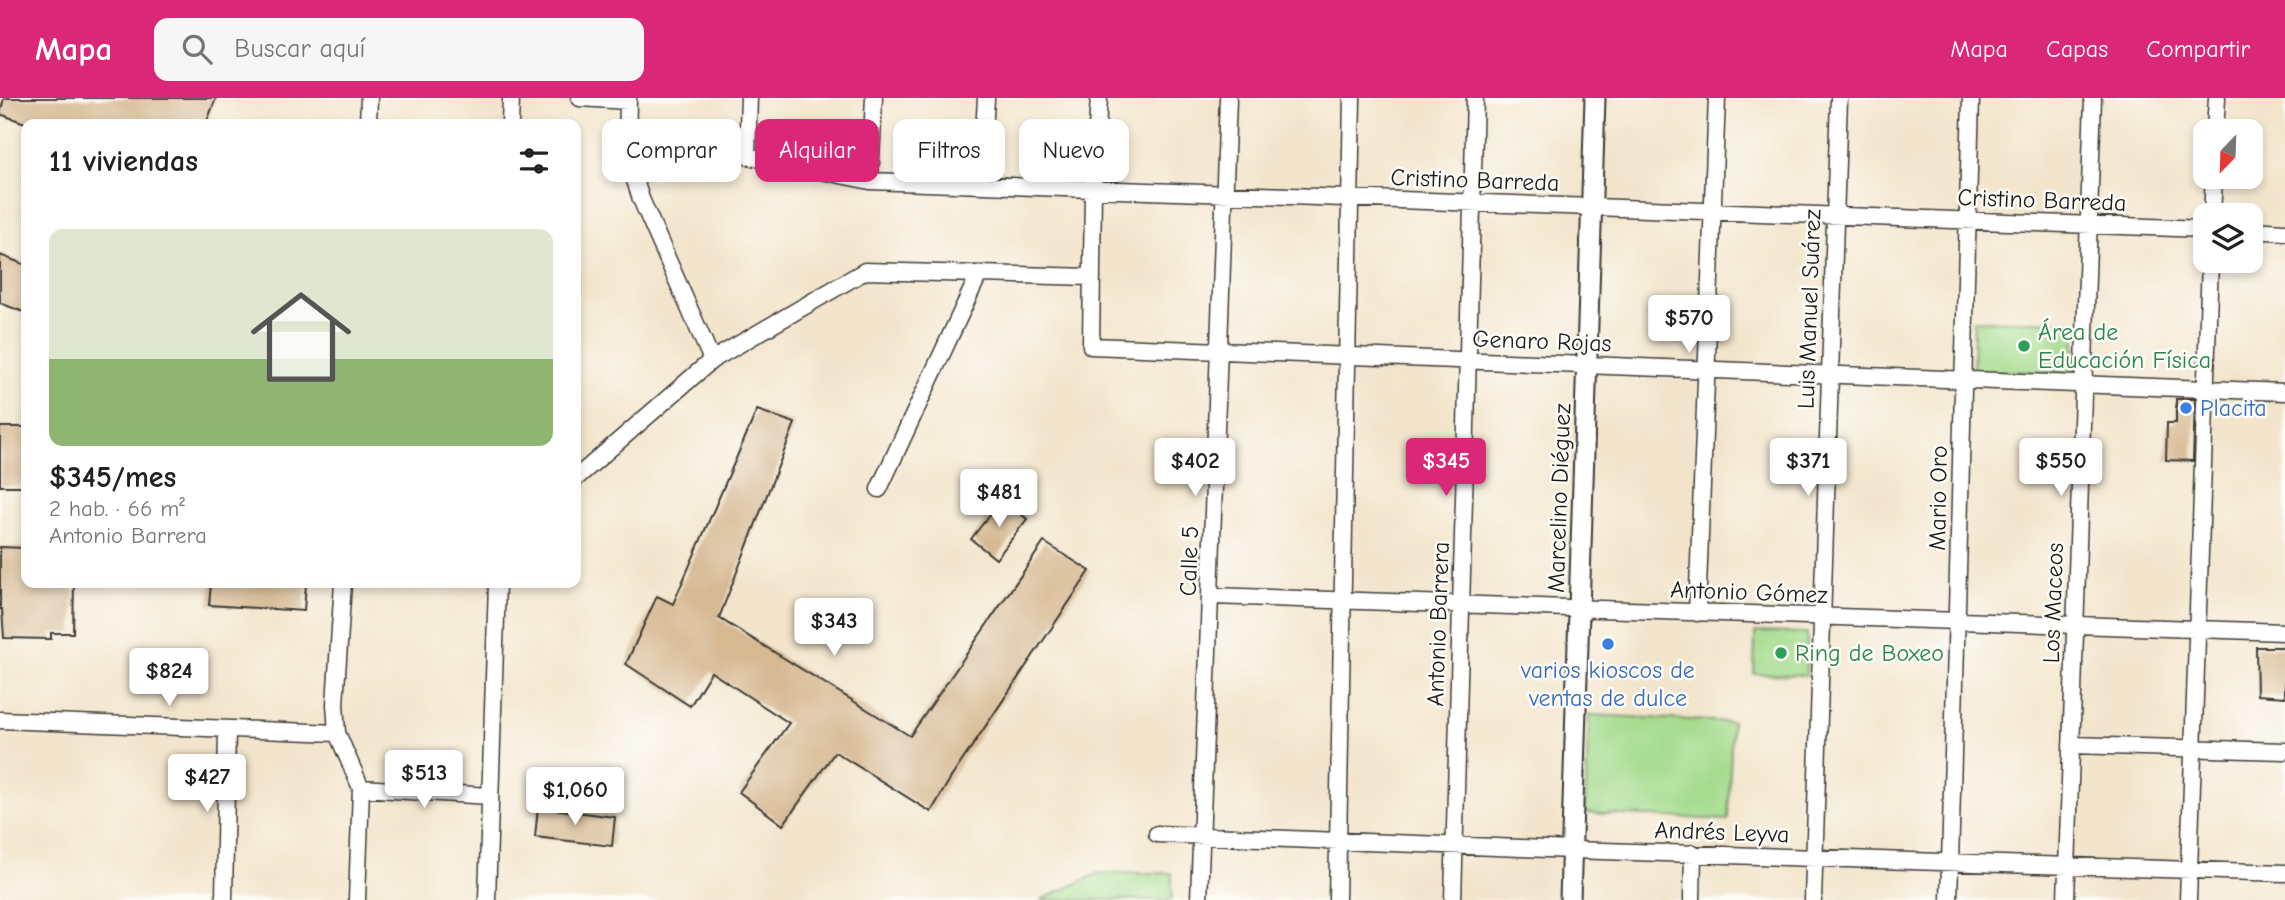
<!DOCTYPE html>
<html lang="es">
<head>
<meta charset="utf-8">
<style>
	:root { --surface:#fff; --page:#f6f6f6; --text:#222; --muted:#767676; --line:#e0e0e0; --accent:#db2777 }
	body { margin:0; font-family:"Comic Neue",sans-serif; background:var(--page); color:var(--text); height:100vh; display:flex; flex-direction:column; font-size:26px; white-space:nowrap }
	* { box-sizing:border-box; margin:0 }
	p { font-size:23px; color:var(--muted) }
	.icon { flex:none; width:38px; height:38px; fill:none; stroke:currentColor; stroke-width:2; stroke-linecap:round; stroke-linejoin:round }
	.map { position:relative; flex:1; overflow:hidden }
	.drawer { position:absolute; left:21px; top:21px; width:560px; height:469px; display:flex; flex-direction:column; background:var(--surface); border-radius:14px; box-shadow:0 4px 10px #0003 }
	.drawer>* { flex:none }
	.banner { position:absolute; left:602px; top:21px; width:665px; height:63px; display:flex; gap:14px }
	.needle { width:46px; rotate:203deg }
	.tools { position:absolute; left:2193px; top:21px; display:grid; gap:14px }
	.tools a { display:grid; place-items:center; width:70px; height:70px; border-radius:14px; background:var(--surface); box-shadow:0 4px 10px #0003; font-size:35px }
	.price { position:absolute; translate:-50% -60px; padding:0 16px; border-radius:7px; background:#fff; color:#222; font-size:23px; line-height:46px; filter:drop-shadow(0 2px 4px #0008) }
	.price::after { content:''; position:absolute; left:50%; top:42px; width:21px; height:16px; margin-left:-10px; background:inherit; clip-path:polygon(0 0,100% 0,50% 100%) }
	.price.on { background:var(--accent); color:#fff }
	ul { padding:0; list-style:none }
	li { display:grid; align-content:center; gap:14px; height:371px; padding:0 28px }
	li+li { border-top:2px solid var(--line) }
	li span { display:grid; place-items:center; height:217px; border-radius:14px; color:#555 }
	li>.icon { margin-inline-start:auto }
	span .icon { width:126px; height:126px; fill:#fffc; stroke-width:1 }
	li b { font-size:30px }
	h2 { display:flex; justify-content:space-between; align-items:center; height:84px; padding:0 28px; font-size:30px }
	.pill { padding:0 24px; border-radius:14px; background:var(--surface); box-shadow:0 4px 10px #0003; font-size:24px; line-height:63px }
	.pill.on { background:var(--accent); color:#fff }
	header { display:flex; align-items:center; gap:42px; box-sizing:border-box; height:98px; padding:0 35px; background:var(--accent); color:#fff }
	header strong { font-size:33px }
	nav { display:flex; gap:38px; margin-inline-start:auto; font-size:24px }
	.search { width:490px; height:63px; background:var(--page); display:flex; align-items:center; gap:18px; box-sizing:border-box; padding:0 24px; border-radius:14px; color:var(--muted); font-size:26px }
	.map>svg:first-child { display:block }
	.green { fill:#a5dc8e; stroke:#607c55; stroke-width:2 }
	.building { fill:#d6b891 }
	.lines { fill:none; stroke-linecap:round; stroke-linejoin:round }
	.minor-casing { stroke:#3c3a36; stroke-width:19 }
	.tertiary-casing { stroke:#3c3a36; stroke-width:23 }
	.minor { stroke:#fff; stroke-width:16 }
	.tertiary { stroke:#fff; stroke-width:19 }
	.leisure-dot { fill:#2e9e5b; stroke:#fdfcf7; stroke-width:2.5 }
	.shop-dot { fill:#3f7fe0; stroke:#fdfcf7; stroke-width:2.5 }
	.labels { text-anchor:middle; stroke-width:5; stroke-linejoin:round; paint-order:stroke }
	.street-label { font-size:24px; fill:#1c1c1c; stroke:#fdfcf7 }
	.leisure-label { font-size:24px; fill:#27864d; stroke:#fdfcf7; text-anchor:start }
	.shop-label { font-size:24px; fill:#366cbe; stroke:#fdfcf7; text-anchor:start }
</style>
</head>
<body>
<header>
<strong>Mapa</strong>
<div class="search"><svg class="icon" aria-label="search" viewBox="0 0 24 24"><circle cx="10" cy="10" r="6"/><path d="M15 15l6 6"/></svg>Buscar aquí</div>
<nav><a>Mapa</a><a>Capas</a><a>Compartir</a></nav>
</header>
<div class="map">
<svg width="2285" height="802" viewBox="0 0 2285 802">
	<rect width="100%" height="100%" fill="#fdfcf7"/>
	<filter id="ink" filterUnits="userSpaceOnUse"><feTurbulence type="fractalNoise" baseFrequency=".0143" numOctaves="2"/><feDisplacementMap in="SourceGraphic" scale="14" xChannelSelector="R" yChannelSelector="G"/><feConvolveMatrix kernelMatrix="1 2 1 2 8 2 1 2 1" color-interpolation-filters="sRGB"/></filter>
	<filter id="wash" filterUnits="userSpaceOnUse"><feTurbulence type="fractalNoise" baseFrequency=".00686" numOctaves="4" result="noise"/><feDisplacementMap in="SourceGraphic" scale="28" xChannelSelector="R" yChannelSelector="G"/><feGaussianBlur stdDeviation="1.57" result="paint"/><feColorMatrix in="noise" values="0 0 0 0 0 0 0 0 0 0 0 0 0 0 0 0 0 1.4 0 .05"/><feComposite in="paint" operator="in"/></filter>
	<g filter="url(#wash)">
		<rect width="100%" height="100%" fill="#f3e5cc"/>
		<path class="green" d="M1974,222L2075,224V275L1973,273Z
			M1755,534L1807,535L1806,577L1754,576Z
			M1589,617L1732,624L1728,722L1585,715Z
			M1099,775H1172V802H1041Z"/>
		<g id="blocks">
			<path class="building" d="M4,0H216L206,26H28L0,16Z
				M0,157L26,167V215L0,205Z
				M2176,301H2195L2193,363L2166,362L2167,325H2176Z
				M757,312L795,325L719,520L910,638L1044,444L1090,473L950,681L931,714L835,654L783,727L739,694L789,625L711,574L690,608L626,566L657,498L673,506Z
				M0,329H26V388H0Z
				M1002,401L1027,421L996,461L971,441Z
				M0,449L26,450V485H74L73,535H51V541L4,540L2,511H0Z
				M211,485H306L304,513L209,507Z
				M2256,549H2285V599L2257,597Z
				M538,709L615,719L612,748L535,739Z"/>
		</g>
	</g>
	<g filter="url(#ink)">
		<use href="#blocks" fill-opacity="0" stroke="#3c3a36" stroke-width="2"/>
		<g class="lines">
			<g class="minor-casing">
				<path id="minor" d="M580,0L628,3
					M628,0L627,58L641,101L712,262
					M749,0L747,58L870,83L2205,131
					M1099,0L1093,91L1091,248L2285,294
					M368,26L369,0
					M510,26L511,0
					M2215,33L2217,0
					M870,83L874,0
					M981,87L986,0
					M2212,117L2214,79
					M2250,132L2285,134
					M576,380L712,262L865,173L1092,179
					M879,391L979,176
					M343,485L335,606L337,635L361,690L357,802
					M1211,498L2285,534
					M1697,515L1717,0
					M0,622L337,635
					M2071,647L2285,653
					M361,690L489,698
					M1157,736L1572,752L2285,775
					M224,802L227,631
					M487,802L497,485
					M1199,802L1228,0
					M1337,802L1352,0
					M1453,802L1475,0
					M1692,802L1693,755
					M1813,802L1839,0
					M1949,802L1971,0
					M2066,802L2093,0
					M2188,802L2210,163"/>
			</g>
			<g class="tertiary-casing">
				<path id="tertiary" d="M1570,802L1595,0"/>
			</g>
			<use href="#minor" class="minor"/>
			<use href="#tertiary" class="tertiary"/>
		</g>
	</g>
	<g class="leisure-dot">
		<circle cx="2024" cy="248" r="7"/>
		<circle cx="1781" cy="555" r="7"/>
	</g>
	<g class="shop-dot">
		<circle cx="2186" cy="310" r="7"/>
		<circle cx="1608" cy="546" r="7"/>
	</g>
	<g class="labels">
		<g class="street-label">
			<text transform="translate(1475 82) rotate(2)" y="8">Cristino Barreda</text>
			<text transform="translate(2042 102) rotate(2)" y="8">Cristino Barreda</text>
			<text transform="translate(1809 211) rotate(-88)" y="8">Luis Manuel Suárez</text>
			<text transform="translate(1542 243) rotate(2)" y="8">Genaro Rojas</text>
			<text transform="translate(1559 400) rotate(-88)" y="8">Marcelino Diéguez</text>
			<text transform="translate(1938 400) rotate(-89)" y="8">Mario Oro</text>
			<text transform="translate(1189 463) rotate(-88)" y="8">Calle 5</text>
			<text transform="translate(1749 494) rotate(2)" y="8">Antonio Gómez</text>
			<text transform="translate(2053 505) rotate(-88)" y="8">Los Maceos</text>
			<text transform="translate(1438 526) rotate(-88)" y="8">Antonio Barrera</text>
			<text transform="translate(1722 734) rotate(2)" y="8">Andrés Leyva</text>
		</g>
		<g class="leisure-label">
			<text x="2038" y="242">Área de<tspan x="2038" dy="28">Educación Física</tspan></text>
			<text x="1795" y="563">Ring de Boxeo</text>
		</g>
		<g class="shop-label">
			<text x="2200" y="318">Placita</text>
			<text x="1608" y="580" text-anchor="middle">varios kioscos de<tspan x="1608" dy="28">ventas de dulce</tspan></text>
		</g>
	</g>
</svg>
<div class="tools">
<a><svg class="needle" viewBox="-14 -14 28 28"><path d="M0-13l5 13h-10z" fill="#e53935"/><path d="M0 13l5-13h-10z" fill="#767676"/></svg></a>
<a><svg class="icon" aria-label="layers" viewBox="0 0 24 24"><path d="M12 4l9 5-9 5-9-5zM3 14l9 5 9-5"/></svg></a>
</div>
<b class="price" style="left:1689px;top:257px">$570</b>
<b class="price" style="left:1195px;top:400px">$402</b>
<b class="price on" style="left:1446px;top:400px">$345</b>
<b class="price" style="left:1808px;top:400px">$371</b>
<b class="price" style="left:2061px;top:400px">$550</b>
<b class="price" style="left:999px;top:431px">$481</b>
<b class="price" style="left:834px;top:560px">$343</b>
<b class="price" style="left:169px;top:610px">$824</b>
<b class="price" style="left:424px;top:712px">$513</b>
<b class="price" style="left:207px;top:716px">$427</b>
<b class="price" style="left:575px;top:729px">$1,060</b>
<div class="banner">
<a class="pill">Comprar</a>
<a class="pill on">Alquilar</a>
<a class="pill">Filtros</a>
<a class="pill">Nuevo</a>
</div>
<section class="drawer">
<h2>11 viviendas<svg class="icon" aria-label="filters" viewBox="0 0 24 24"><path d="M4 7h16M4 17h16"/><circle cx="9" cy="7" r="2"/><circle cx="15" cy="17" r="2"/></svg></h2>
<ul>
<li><span style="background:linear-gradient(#dfe7d0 60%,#8fb573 0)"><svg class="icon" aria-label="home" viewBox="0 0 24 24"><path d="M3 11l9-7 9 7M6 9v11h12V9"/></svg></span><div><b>$345/mes</b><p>2 hab. · 66 m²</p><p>Antonio Barrera</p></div></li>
</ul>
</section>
</div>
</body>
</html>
